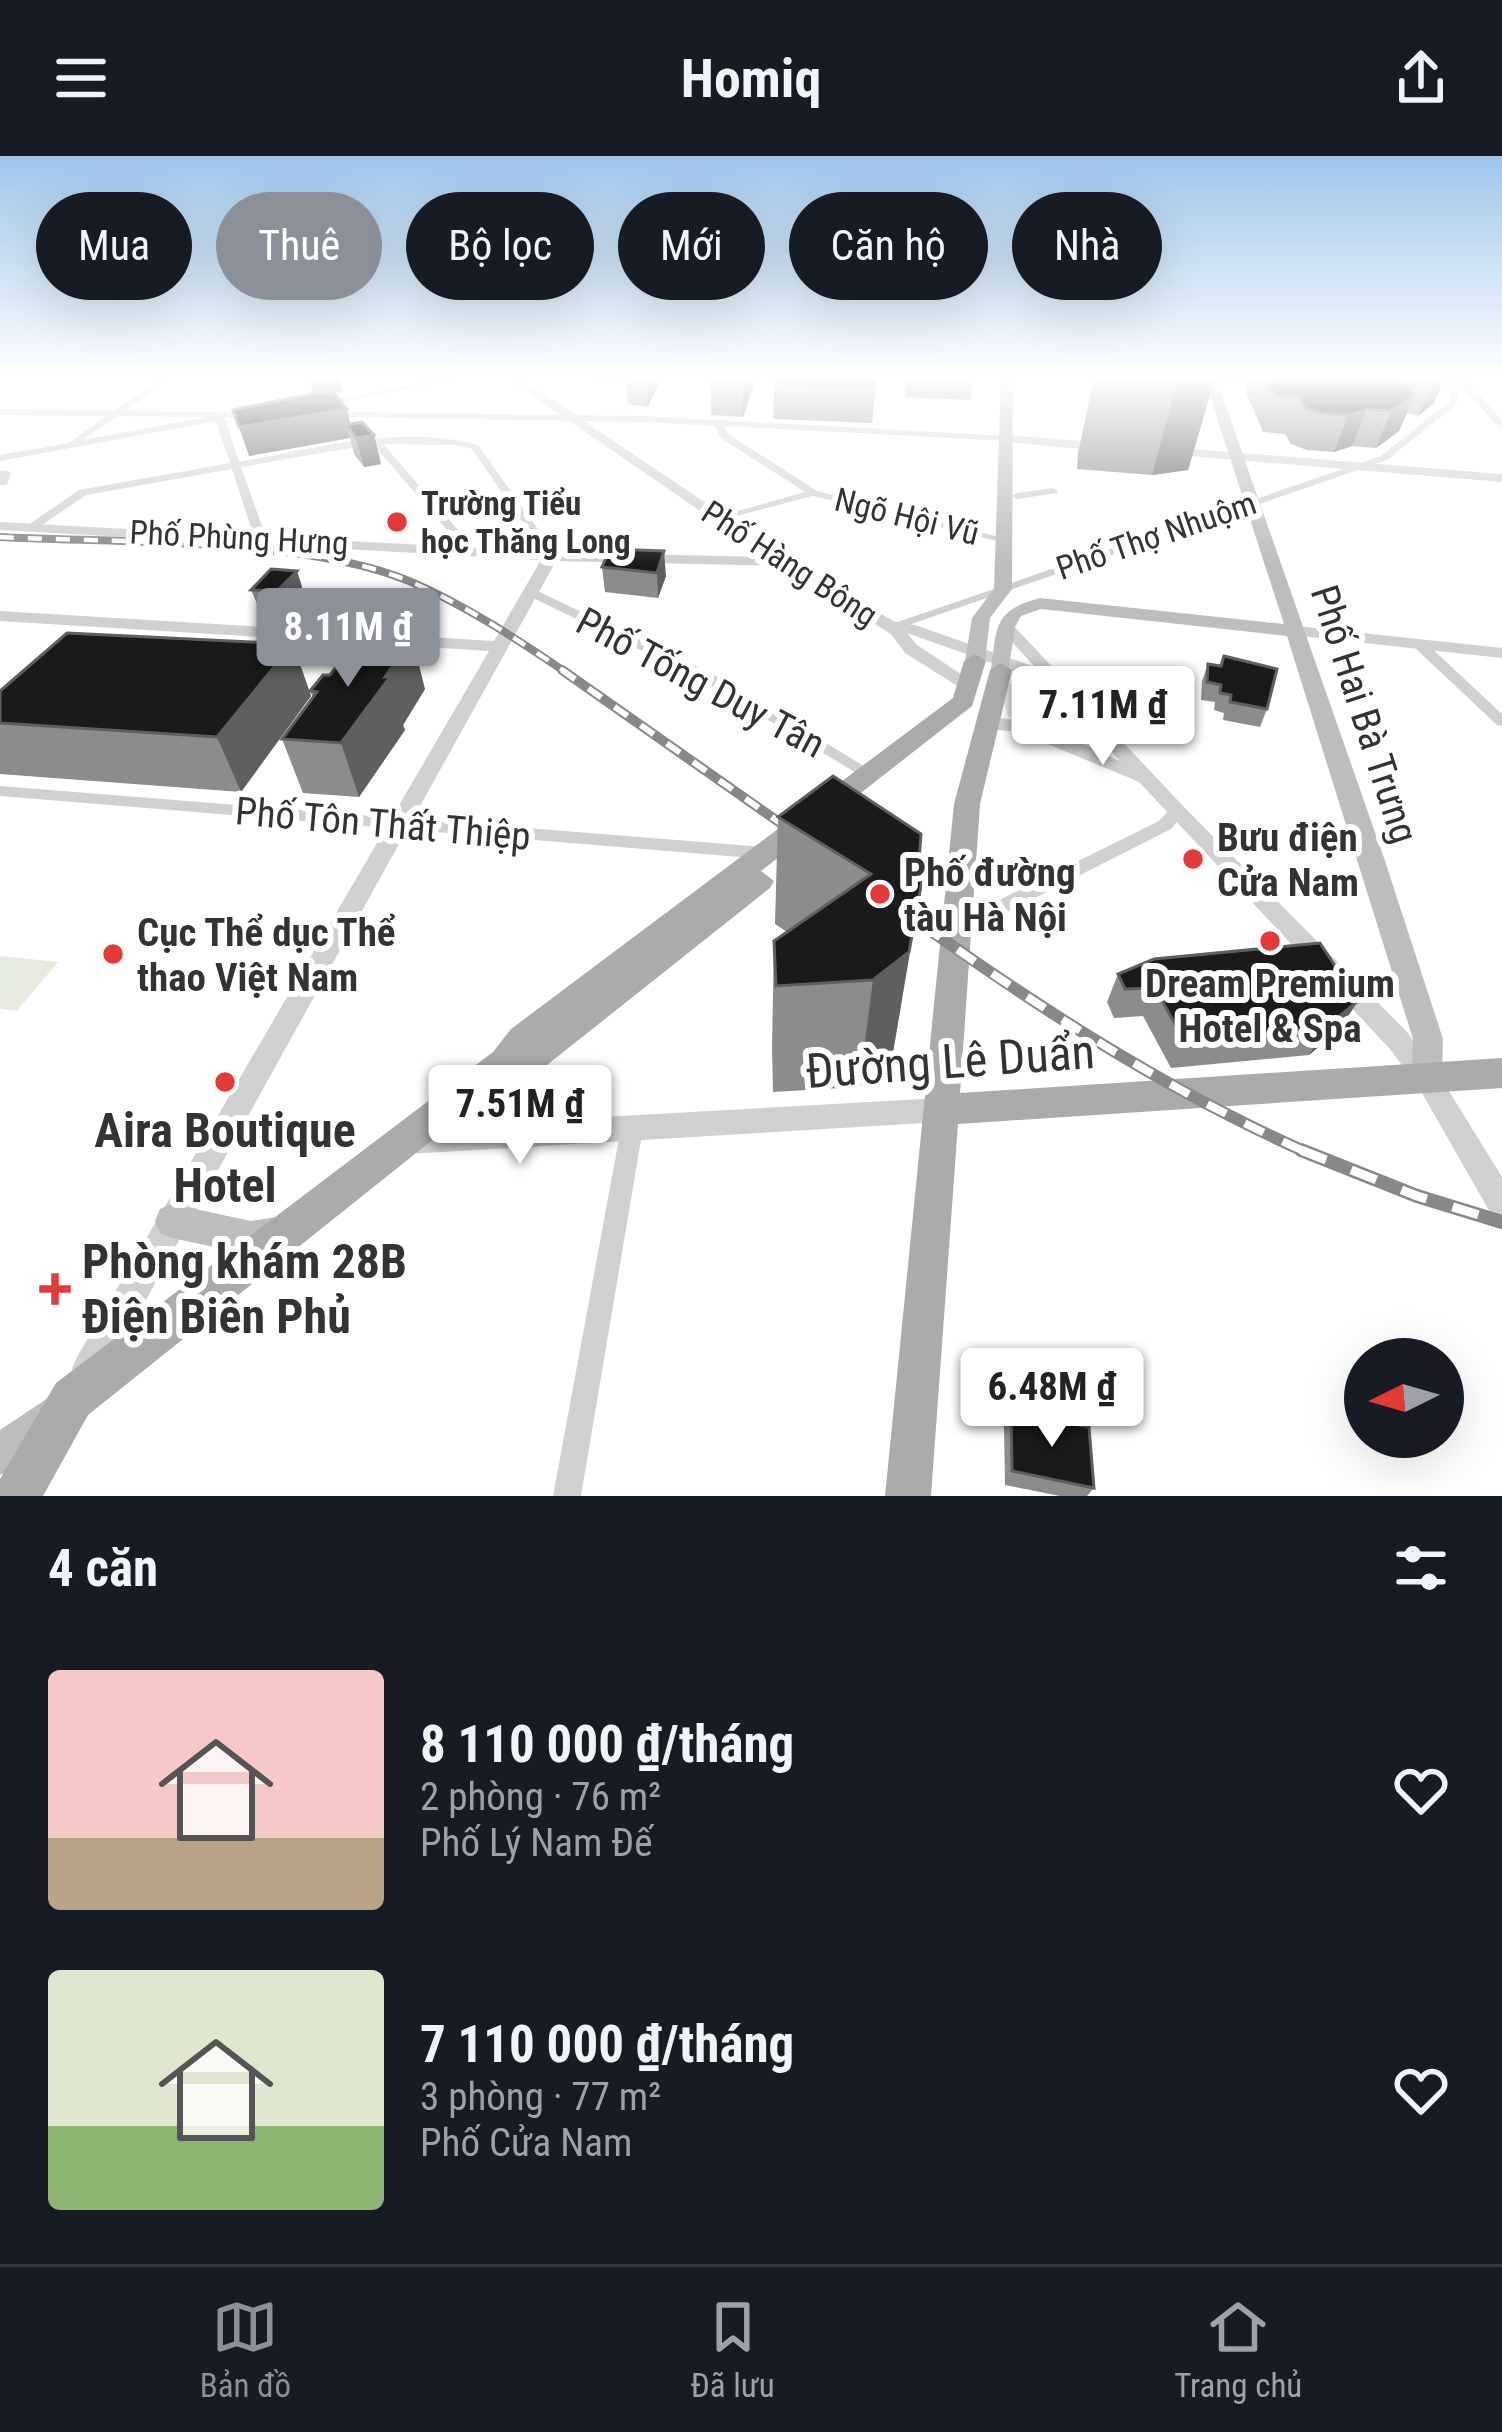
<!DOCTYPE html>
<html lang="vi">
<head>
<meta charset="utf-8">
<style>
	:root { --surface:#171b24; --page:#242831; --text:#f1f3f6; --muted:#9ea1a6; --line:#363941; --accent:#8c9099 }
	body { margin:0; font-family:"Roboto Condensed",sans-serif; background:var(--page); color:var(--text); height:100vh; display:flex; flex-direction:column; font-size:45px; white-space:nowrap }
	* { box-sizing:border-box; margin:0 }
	p { font-size:39px; color:var(--muted) }
	.icon { flex:none; width:66px; height:66px; fill:none; stroke:currentColor; stroke-width:2; stroke-linecap:round; stroke-linejoin:round }
	.map { position:relative; height:1340px; overflow:hidden }
	.drawer { display:flex; flex-direction:column; background:var(--surface); flex:1 }
	.drawer>* { flex:none }
	.banner { position:absolute; left:36px; top:36px; width:1431px; height:108px; display:flex; gap:24px }
	.needle { width:78px; rotate:265deg }
	.fabs { position:absolute; left:1344px; top:1182px; display:grid; gap:24px }
	.fabs a { display:grid; place-items:center; width:120px; height:120px; border-radius:50%; background:var(--surface); box-shadow:0 12px 48px #0002; font-size:60px }
	.price { position:absolute; translate:-50% -102px; padding:0 27px; border-radius:12px; background:#fff; color:#222; font-size:39px; line-height:78px; filter:drop-shadow(0 3px 6px #0008) }
	.price::after { content:''; position:absolute; left:50%; top:72px; width:36px; height:27px; margin-left:-18px; background:inherit; clip-path:polygon(0 0,100% 0,50% 100%) }
	.price.on { background:var(--accent); color:#fff }
	ul { padding:0; list-style:none }
	li { display:flex; align-items:center; gap:36px; height:300px; padding:0 48px }
	li span { display:grid; place-items:center; flex:none; width:336px; height:240px; border-radius:12px; color:#555 }
	li>.icon { margin-inline-start:auto }
	span .icon { width:144px; height:144px; fill:#fffc; stroke-width:1 }
	li b { font-size:51px }
	h2 { display:flex; justify-content:space-between; align-items:center; height:144px; padding:0 48px; font-size:51px }
	.pill { padding:0 42px; border-radius:54px; background:var(--surface); box-shadow:0 12px 48px #0002; font-size:42px; line-height:108px }
	.pill.on { background:var(--accent); color:#fff }
	header { display:flex; justify-content:space-between; align-items:center; height:156px; padding:0 48px; background:var(--surface); font-size:54px; font-weight:700 }
	.menu { display:flex; justify-content:space-around; align-items:center; height:168px; border-top:3px solid var(--line); background:var(--surface); font-size:33px; color:var(--muted) }
	.menu a { display:grid; justify-items:center; gap:6px }
	.menu .on { color:var(--accent) }
	.map>svg:first-child { display:block }
	.green { fill:#e5ecdf }
	.lines { fill:none; stroke-linecap:round; stroke-linejoin:round }
	.minor { fill:#d0d0d0; fill-rule:evenodd }
	.tertiary { fill:#d0d0d0; fill-rule:evenodd }
	.secondary { fill:#bdbdbd; fill-rule:evenodd }
	.primary { fill:#ababab; fill-rule:evenodd }
	.rail-far3-casing { stroke:#888; stroke-width:8 }
	.rail-far2-casing { stroke:#888; stroke-width:10 }
	.rail-far1-casing { stroke:#888; stroke-width:12 }
	.rail-casing { stroke:#888; stroke-width:14 }
	.rail-far3 { stroke:#fff; stroke-width:4.5; stroke-dasharray:14; stroke-linecap:butt }
	.rail-far2 { stroke:#fff; stroke-width:6; stroke-dasharray:16; stroke-linecap:butt }
	.rail-far1 { stroke:#fff; stroke-width:8; stroke-dasharray:21; stroke-linecap:butt }
	.rail { stroke:#fff; stroke-width:9; stroke-dasharray:27; stroke-linecap:butt }
	.wall { fill:#8c8c8c }
	.shaded-wall { fill:#5f5f5f }
	.building { fill:#1a1a1a; stroke:#5f5f5f; stroke-width:3 }
	.poi-dot { fill:#e43a3a; stroke:#fff; stroke-width:4.5 }
	.labels { text-anchor:middle; stroke-width:12; stroke-linejoin:round; paint-order:stroke }
	.far-poi-label { font-size:33px; font-weight:bold; fill:#333; stroke:#fff; text-anchor:start }
	.far-street-label { font-size:33px; fill:#333; stroke:#fff }
	.street-label { font-size:39px; fill:#333; stroke:#fff }
	.poi-label { font-size:39px; font-weight:bold; fill:#333; stroke:#fff; text-anchor:start }
	.near-street-label { font-size:48px; fill:#333; stroke:#fff }
	.near-poi-label { font-size:48px; font-weight:bold; fill:#333; stroke:#fff }
</style>
</head>
<body>
<header><svg class="icon" aria-label="menu" viewBox="0 0 24 24"><path d="M4 6h16M4 12h16M4 18h16"/></svg>Homiq<svg class="icon" aria-label="share" viewBox="0 0 24 24"><path d="M12 15V3M7 8l5-5 5 5M5 13v7h14v-7"/></svg></header>
<div class="map">
<svg width="1502" height="1340" viewBox="0 0 1502 1340">
	<rect width="100%" height="100%" fill="#fff"/>
	<path class="green" d="M1023,527C1051,536 1068,547 1087,569L1083,582L1057,581L1008,560L1003,543L1006,528Z
		M0,800L58,806L17,855L0,853Z"/>
	<g class="lines">
		<path class="minor" d="M162,222H172L125,255L260,257L262,259L257,262L224,261L239,306C317,292 400,268 478,289L557,400L547,402L472,293L456,289L383,288L473,391V395H465L373,288L241,311L266,381L260,384L254,381L232,313L86,339L36,373H28V369L79,334L230,307L216,265L0,305V299L69,287L106,260L0,259V253L114,255ZM118,260L208,261L82,284Z
			M442,222H462L323,250L319,247Z
			M1208,222L1270,225L1274,228L1270,231L1211,227Z
			M1449,222H1457V248L1387,304L894,474L889,475L883,471L1381,300L1450,245Z
			M348,256L644,260L1006,280L1011,283L1009,285L724,270L728,278L817,335L1007,383L1001,386L813,340L717,365V361L805,336L721,282L715,270L644,266L345,261L343,259Z
			M0,315L6,314L11,317L7,329H0Z
			M1053,332L1058,335L1057,337L1017,343L1012,340L1017,337Z
			M531,432L712,518L877,618L875,621H863L702,524L527,439L525,436Z
			M1420,485L1425,486L1502,558V570L1497,569L1415,492V486Z
			M0,630L765,691L773,697L765,703L0,640Z
			M1177,651L1185,656L1171,673L1001,759L957,768L951,766L948,761L951,756L991,748L1159,665L1171,652Z
			M632,962L640,965L643,972L581,1340H553L621,972L624,965Z"/>
		<path class="tertiary" d="M507,222H520L789,403L895,466L915,469L1035,511L998,471L1000,468H1012L1184,651L1407,876L1436,914L1502,1021V1062L1491,1058L1418,930L1389,892L1139,626L1019,576L988,573L979,567C1008,548 1089,592 1120,605L1053,529L907,477L917,489L979,530L970,535L964,534L905,497L891,478L781,410L556,405L101,1225L89,1230L77,1225L72,1213L77,1201L489,495L0,465V455L494,485L541,404L0,374V366L551,396L767,401Z
			M1453,222H1464L1502,264V275Z
			M1006,279L1107,287L1113,291L1107,295L1002,286V280Z
			M1168,291L1502,318V326L1164,298V292Z
			M1297,470L1502,492V502L1291,479L1289,475Z
			M941,942L951,945L955,954L951,963L941,966L408,998L398,994L394,985L398,976L408,972Z"/>
		<path class="secondary" d="M1001,222H1013L1012,433L990,462L985,505L975,511L965,505L972,462L994,433Z
			M1204,222H1216L1384,702L1443,883L1442,922L1438,931L1427,935L1416,931L1412,922L1413,883L1287,480L1041,453L1021,460L1015,471L1008,518L1001,520L991,514C997,470 993,455 1040,442L1284,468Z
			M172,1048L251,1065L277,1061L289,1066L294,1078L289,1090L251,1099L172,1082L160,1077L155,1065L160,1053Z
			M51,1240L65,1246L71,1260C60,1285 25,1309 0,1319V1274Z"/>
		<path class="primary" d="M975,498L986,505L972,550L761,715L774,725L770,732L547,909L515,918L88,1259L43,1340H0V1323L56,1227L493,896L511,873L953,542L964,505Z
			M1001,507L1012,514L980,648L960,937L1502,902V932L958,968L931,1340H885L954,648L990,514Z"/>
		<g class="rail-far3-casing">
			<path id="rail-far3" d="M0,381C117,387 303,381 409,425C465,449 517,483 567,517"/>
		</g>
		<g class="rail-far2-casing">
			<path id="rail-far2" d="M562,514L806,685"/>
		</g>
		<g class="rail-far1-casing">
			<path id="rail-far1" d="M889,745C1022,841 1157,930 1308,997"/>
		</g>
		<g class="rail-casing">
			<path id="rail" d="M1301,994L1417,1040L1502,1066"/>
		</g>
		<use href="#rail-far3" class="rail-far3"/>
		<use href="#rail-far2" class="rail-far2"/>
		<use href="#rail-far1" class="rail-far1"/>
		<use href="#rail" class="rail"/>
	</g>
	<path class="wall" d="M309,222H339L343,235L331,237L351,268L374,279L381,308L364,311L354,298L350,282L249,300L314,237Z
		M594,222H659V227L648,251L628,248L626,223L600,226Z
		M711,222H756L743,261L711,259Z
		M775,222H877L872,267L773,263Z
		M906,222H973L970,244L906,241Z
		M1094,222H1215L1188,314L1152,319L1077,313L1078,297Z
		M1248,222H1445L1433,248L1418,260L1407,257L1399,275L1376,292L1352,290L1334,296L1307,294L1291,288L1285,278L1263,276L1245,234Z
		M610,393L666,420L658,442L605,436L602,411Z
		M297,415L302,431L283,452L258,450L251,434Z
		M428,445L432,462L423,476L402,475L397,458Z
		M293,488L311,540L241,636L0,618V535Z
		M1208,508L1267,553L1260,571L1223,564L1224,557L1214,554L1215,546L1201,544L1202,525Z
		M425,533L403,569L405,574L359,641L303,637L282,583L313,542L310,535Z
		M778,661L921,678L892,903L859,931L773,936L772,892L774,785L787,776L775,768Z
		M1118,818L1340,873L1309,899L1171,912L1143,860L1114,862L1107,846Z
		M1011,1256L1094,1332L1087,1340H1060L1005,1329L1004,1271Z"/>
	<path class="shaded-wall" d="M309,222H339L343,235L314,240Z
		M600,222H626V223L600,226Z
		M646,222H659V227L648,251Z
		M744,222H756L743,261V226Z
		M1178,222H1215L1188,314L1152,319Z
		M1437,222H1445L1433,248L1418,260L1434,225Z
		M1415,239L1399,275L1376,292L1391,255Z
		M347,253L353,279L346,269L350,282L249,300L239,271Z
		M1367,254L1352,290L1334,296L1348,259Z
		M374,279L381,308L364,311L356,282Z
		M664,395L666,420L658,442L657,417Z
		M297,415L302,431L283,452L277,435Z
		M428,445L432,462L423,476L419,459Z
		M412,481L425,533L403,569L405,574L359,641L341,587Z
		M293,488L311,540L241,636L217,581Z
		M923,719L892,903L859,931L873,824Z
		M1358,845L1340,873L1309,899L1326,871Z"/>
	<path class="building" d="M711,222H744L743,226L710,224Z
		M775,222H876L874,232L774,228Z
		M1266,222H1401L1415,239L1391,255L1367,254L1348,259L1321,257L1304,252L1298,242L1275,240Z
		M320,236L335,238L347,253L239,271L233,254Z
		M362,266L374,279L356,282L346,269Z
		M610,393L664,395L657,417L602,411Z
		M271,413L297,415L277,435L251,434Z
		M407,444L428,445L419,459L397,458Z
		M67,477L293,488L217,581L0,567V535Z
		M361,478L412,481L385,521H390L341,587L282,583L317,536L310,535L323,519H330Z
		M1224,500L1277,513L1267,553L1230,546L1231,539L1220,537L1221,529L1207,526L1208,508L1221,510Z
		M833,620L921,678L918,718L923,719L909,796L873,824L776,830L774,785L871,718L778,661Z
		M1320,787L1358,845L1326,871L1184,884L1155,832L1125,833L1118,818L1154,803Z
		M1011,1256L1089,1271L1094,1332L1012,1315Z"/>
	<linearGradient id="sky" x2="0" y2="1"><stop stop-color="#9ec5ea"/><stop offset="0.54" stop-color="#fff"/><stop offset="1" stop-color="#fff" stop-opacity="0"/></linearGradient>
	<rect width="1502" height="410" fill="url(#sky)"/>
	<g class="poi-dot">
		<circle cx="397" cy="366" r="12"/>
		<circle cx="1193" cy="703" r="12"/>
		<circle cx="880" cy="738" r="12"/>
		<circle cx="1270" cy="785" r="12"/>
		<circle cx="113" cy="798" r="12"/>
		<circle cx="225" cy="926" r="12"/>
		<path d="M49 1115h12v12h12v12h-12v12h-12v-12h-12v-12h12z"/>
	</g>
	<g class="labels">
		<g class="far-poi-label">
			<text x="421" y="359">Trường Tiểu<tspan x="421" dy="38">học Thăng Long</tspan></text>
		</g>
		<g class="far-street-label">
			<text transform="translate(907 360) rotate(14)" y="12">Ngõ Hội Vũ</text>
			<text transform="translate(1156 379) rotate(-19)" y="12">Phố Thợ Nhuộm</text>
			<text transform="translate(239 381) rotate(3)" y="12">Phố Phùng Hưng</text>
			<text transform="translate(790 407) rotate(33)" y="12">Phố Hàng Bông</text>
		</g>
		<g class="street-label">
			<text transform="translate(701 526) rotate(28)" y="14">Phố Tống Duy Tân</text>
			<text transform="translate(1365 558) rotate(72)" y="14">Phố Hai Bà Trưng</text>
			<text transform="translate(383 667) rotate(5)" y="14">Phố Tôn Thất Thiệp</text>
		</g>
		<g class="poi-label">
			<text x="1217" y="695">Bưu điện<tspan x="1217" dy="45">Cửa Nam</tspan></text>
			<text x="904" y="730">Phố đường<tspan x="904" dy="45">tàu Hà Nội</tspan></text>
			<text x="137" y="790">Cục Thể dục Thể<tspan x="137" dy="45">thao Việt Nam</tspan></text>
			<text x="1270" y="841" text-anchor="middle">Dream Premium<tspan x="1270" dy="45">Hotel &amp; Spa</tspan></text>
		</g>
		<g class="near-street-label">
			<text transform="translate(950 905) rotate(-4)" y="17">Đường Lê Duẩn</text>
		</g>
		<g class="near-poi-label">
			<text x="225" y="991">Aira Boutique<tspan x="225" dy="55">Hotel</tspan></text>
			<text x="82" y="1122" text-anchor="start">Phòng khám 28B<tspan x="82" dy="55">Điện Biên Phủ</tspan></text>
		</g>
	</g>
</svg>
<div class="fabs">
<a><svg class="needle" viewBox="-14 -14 28 28"><path d="M0-13l5 13h-10z" fill="#e53935"/><path d="M0 13l5-13h-10z" fill="#9ea1a6"/></svg></a>
</div>
<b class="price on" style="left:348px;top:534px">8.11M ₫</b>
<b class="price" style="left:1103px;top:612px">7.11M ₫</b>
<b class="price" style="left:520px;top:1011px">7.51M ₫</b>
<b class="price" style="left:1052px;top:1294px">6.48M ₫</b>
<div class="banner">
<a class="pill">Mua</a>
<a class="pill on">Thuê</a>
<a class="pill">Bộ lọc</a>
<a class="pill">Mới</a>
<a class="pill">Căn hộ</a>
<a class="pill">Nhà</a>
</div>
</div>
<section class="drawer">
<h2>4 căn<svg class="icon" aria-label="filters" viewBox="0 0 24 24"><path d="M4 7h16M4 17h16"/><circle cx="9" cy="7" r="2"/><circle cx="15" cy="17" r="2"/></svg></h2>
<ul>
<li><span style="background:linear-gradient(#f6c9c9 70%,#b9a48a 0)"><svg class="icon" aria-label="home" viewBox="0 0 24 24"><path d="M3 11l9-7 9 7M6 9v11h12V9"/></svg></span><div><b>8 110 000 ₫/tháng</b><p>2 phòng · 76 m²</p><p>Phố Lý Nam Đế</p></div><svg class="icon" aria-label="heart" viewBox="0 0 24 24"><path d="M12 20l-8-8c-3-5 5-10 8-4 3-6 11-1 8 4z"/></svg></li>
<li><span style="background:linear-gradient(#dfe7d0 65%,#8fb573 0)"><svg class="icon" aria-label="home" viewBox="0 0 24 24"><path d="M3 11l9-7 9 7M6 9v11h12V9"/></svg></span><div><b>7 110 000 ₫/tháng</b><p>3 phòng · 77 m²</p><p>Phố Cửa Nam</p></div><svg class="icon" aria-label="heart" viewBox="0 0 24 24"><path d="M12 20l-8-8c-3-5 5-10 8-4 3-6 11-1 8 4z"/></svg></li>
</ul>
</section>
<nav class="menu">
<a class="on"><svg class="icon" aria-label="map" viewBox="0 0 24 24"><path d="M3 6l6-2 6 2 6-2v14l-6 2-6-2-6 2zM9 4v14M15 6v14"/></svg>Bản đồ</a>
<a><svg class="icon" aria-label="saved" viewBox="0 0 24 24"><path d="M7 4h10v16l-5-4-5 4z"/></svg>Đã lưu</a>
<a><svg class="icon" aria-label="home" viewBox="0 0 24 24"><path d="M3 11l9-7 9 7M6 9v11h12V9"/></svg>Trang chủ</a>
</nav>
</body>
</html>
